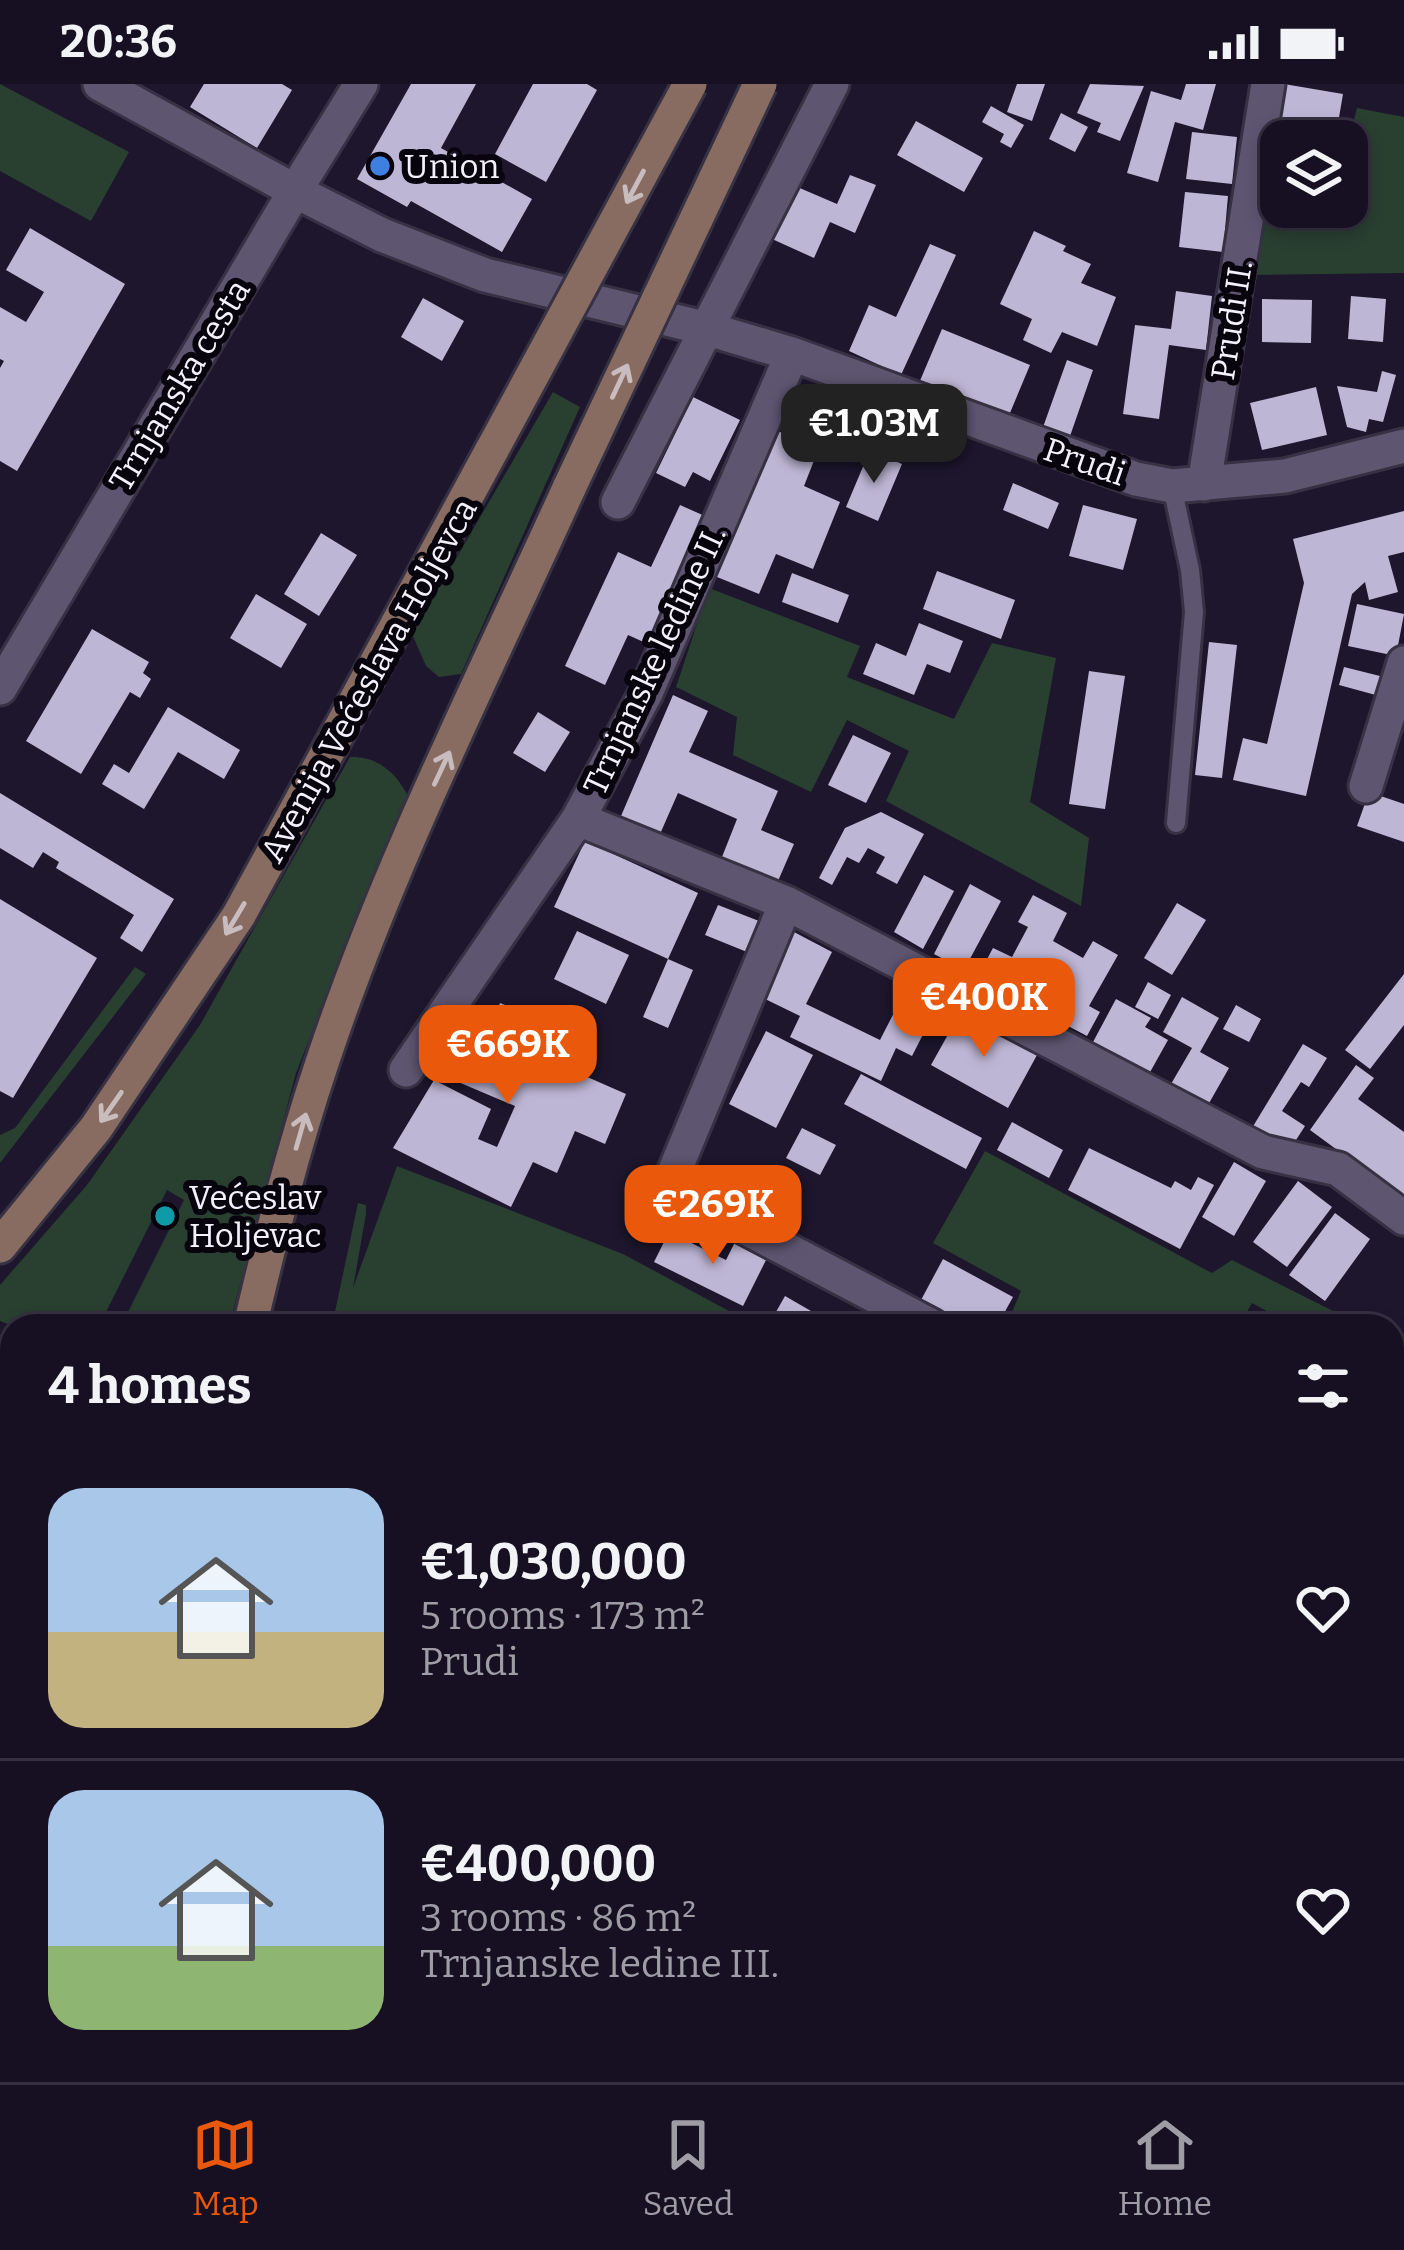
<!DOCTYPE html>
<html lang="en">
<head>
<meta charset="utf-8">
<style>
	:root { --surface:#161022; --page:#231e2f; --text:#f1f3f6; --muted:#9e9da5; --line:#353040; --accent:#ea580c }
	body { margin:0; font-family:Bitter,serif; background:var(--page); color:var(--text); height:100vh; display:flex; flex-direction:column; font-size:45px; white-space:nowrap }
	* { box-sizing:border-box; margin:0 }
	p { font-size:39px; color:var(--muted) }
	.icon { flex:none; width:66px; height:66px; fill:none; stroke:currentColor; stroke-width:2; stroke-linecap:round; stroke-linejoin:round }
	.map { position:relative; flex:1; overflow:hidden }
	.details { position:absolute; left:0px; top:1230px; width:1404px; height:768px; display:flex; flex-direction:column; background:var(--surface); border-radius:36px 36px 0 0; box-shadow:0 6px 18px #0003,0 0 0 3px var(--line) }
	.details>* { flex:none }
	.fabs { position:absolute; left:1260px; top:36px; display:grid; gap:24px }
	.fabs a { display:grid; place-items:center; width:108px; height:108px; border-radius:24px; background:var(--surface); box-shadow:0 6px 18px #0003,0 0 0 3px var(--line); font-size:60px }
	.price { position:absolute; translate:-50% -102px; padding:0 27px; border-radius:24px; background:var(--accent); color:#fff; font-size:39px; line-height:78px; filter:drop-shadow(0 3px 6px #0008) }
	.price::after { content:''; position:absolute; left:50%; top:72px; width:36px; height:27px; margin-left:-18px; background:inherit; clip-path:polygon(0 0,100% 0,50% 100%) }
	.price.selected { background:#222; color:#fff }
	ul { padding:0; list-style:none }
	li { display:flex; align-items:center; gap:36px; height:300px; padding:0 48px }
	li+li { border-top:3px solid var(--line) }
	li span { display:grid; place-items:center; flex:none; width:336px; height:240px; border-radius:36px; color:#555 }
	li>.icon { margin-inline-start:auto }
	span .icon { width:144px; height:144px; fill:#fffc; stroke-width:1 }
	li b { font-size:51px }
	h2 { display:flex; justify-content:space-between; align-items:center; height:144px; padding:0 48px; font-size:51px }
	.status { display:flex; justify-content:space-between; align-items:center; height:84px; padding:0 60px; background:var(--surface); direction:ltr }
	.status svg { height:33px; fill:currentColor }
	.dock { display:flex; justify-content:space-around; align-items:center; height:168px; border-top:3px solid var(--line); background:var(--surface); font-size:33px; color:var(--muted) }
	.dock a { display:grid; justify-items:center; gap:6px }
	.dock .selected { color:var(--accent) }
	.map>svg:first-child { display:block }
	.green { fill:#293f30 }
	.building { fill:#beb6d5 }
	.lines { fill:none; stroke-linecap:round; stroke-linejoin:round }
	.service-casing { stroke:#373243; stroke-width:24 }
	.minor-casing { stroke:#373243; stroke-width:39 }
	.tertiary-casing { stroke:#373243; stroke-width:39 }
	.secondary-casing { stroke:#373243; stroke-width:39 }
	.service { stroke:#5e5571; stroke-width:18 }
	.minor { stroke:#5e5571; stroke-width:33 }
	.tertiary { stroke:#5e5571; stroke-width:33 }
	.secondary { stroke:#896c61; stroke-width:33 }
	.secondary-bridge-casing { stroke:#373243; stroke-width:39; stroke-linecap:butt }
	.secondary-bridge { stroke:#896c61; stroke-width:33 }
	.oneway { stroke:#c9bcbf }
	.shop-dot { fill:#3f7fe0; stroke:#07040d; stroke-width:4.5 }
	.culture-dot { fill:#0f9aa8; stroke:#07040d; stroke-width:4.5 }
	.labels { text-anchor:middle; stroke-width:12; stroke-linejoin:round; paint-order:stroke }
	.poi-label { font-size:33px; fill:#f4f1fe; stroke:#07040d; text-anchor:start }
	.street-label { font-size:33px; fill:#f4f1fe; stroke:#07040d }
</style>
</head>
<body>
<div class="status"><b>20:36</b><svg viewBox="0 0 49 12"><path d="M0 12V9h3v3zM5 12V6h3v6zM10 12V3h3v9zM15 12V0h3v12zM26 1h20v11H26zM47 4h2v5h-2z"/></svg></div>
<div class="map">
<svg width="1404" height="1998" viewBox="0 0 1404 1998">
	<rect width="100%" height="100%" fill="#1d162d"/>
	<path class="green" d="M0,0L129,68L91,137L0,87Z
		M1357,24L1404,33V189L1250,191L1273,69L1281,70V123H1347V63Z
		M553,308L580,323L461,590L439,593L426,582L412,550Z
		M709,504L860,562L847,593L954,635L992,559L1056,574L1030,718L1089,754L1081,822L886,717L909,667L847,636L811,708L733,671L737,633L676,603Z
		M350,673C377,672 395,688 407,710L296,989L229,1242H121L184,1116L167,1106L99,1242H13L0,1237V1201L87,1101L200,941Z
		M135,883L146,890L0,1079V1051L15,1044Z
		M985,1067L1212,1189L1232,1176L1339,1230L1333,1242H1294L1252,1219L1239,1242H1006L1021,1207L933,1159Z
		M397,1082L623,1170L757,1242H332L358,1119L366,1121V1130L353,1204Z
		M1404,1504V1675L1392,1669V1513Z
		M1392,1769L1404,1774V1939L1392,1932Z
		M12,1864V1986H31L25,1998H0V1887Z"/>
	<path class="building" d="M204,0H282L292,6L257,64L190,23Z
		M411,0H476L441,64L532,115L502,168L411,117L407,123L357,95Z
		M533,0H587L597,6L546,98L495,70Z
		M1017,0H1045L1032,37L1007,28Z
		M1090,0L1144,2L1120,57L1097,48L1101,39L1077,29Z
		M1186,0H1216L1203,46L1175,38L1158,98L1127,89L1151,7L1181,16Z
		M1284,0L1343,10L1335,57L1274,53Z
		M991,22L1024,41L1011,64L1000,58L1004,50L982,38Z
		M1061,29L1088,43L1075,68L1049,55Z
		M916,37L983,74L964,108L897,71Z
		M1192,48L1237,53L1232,100L1186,95Z
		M850,91L876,101L855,149L830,138L814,174L772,155L795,102L837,120Z
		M1185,108L1228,112L1223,168L1179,163Z
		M30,144L125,200L17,387L0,377V284L4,277L0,275V223L26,238L44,208L6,186Z
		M1034,147L1066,162L1063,167L1091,180L1081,199L1116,213L1097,262L1062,248L1051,269L1023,256L1032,235L1000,220Z
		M930,160L956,171L901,291L849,267L869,221L896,233Z
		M1176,207L1212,212L1206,266L1169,261L1159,335L1123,330L1135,241L1171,245Z
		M1351,212L1386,215L1383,258L1348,255Z
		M423,214L464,237L442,277L401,253Z
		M1262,215L1312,216L1311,259L1262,258Z
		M942,245L1030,281L1007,336L919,299Z
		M1067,276L1093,286L1069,355L1042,346Z
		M1382,287L1396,291L1383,338L1369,335L1366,348L1347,343L1337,302L1377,308Z
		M1316,303L1327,351L1262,366L1250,319Z
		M693,313L740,336L710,397L693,388L685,403L656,389Z
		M773,345L819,364L804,402L840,418L813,485L776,470L759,510L712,491Z
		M870,366L902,380L878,437L846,423Z
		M1013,399L1059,419L1048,445L1003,426Z
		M680,421L707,433L648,560L628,551L605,601L565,582L618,468L651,483Z
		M1083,421L1137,435L1123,486L1069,472Z
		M1404,427V468L1388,472L1398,508L1369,516L1365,498L1352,510L1306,712L1233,696L1243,654L1267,660L1304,499L1293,455Z
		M321,449L357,471L319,532L284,510Z
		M937,487L1015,516L1001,555L923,525Z
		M792,489L849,511L838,539L782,518Z
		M256,510L307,540L281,584L230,554Z
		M1357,520L1404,530L1396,572L1348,562Z
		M919,539L963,557L950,589L927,580L914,611L863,590L876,559L906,572Z
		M92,545L149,578L143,589L151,595L140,614L130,608L81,690L26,657Z
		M1209,558L1237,561L1222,694L1195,691Z
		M1344,583L1388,594L1383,613L1339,601Z
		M1089,587L1125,592L1105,725L1069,720Z
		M673,611L708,627L689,668L778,707L761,746L794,760L778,797L722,773L737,735L678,709L660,750L621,732Z
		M168,623L240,666L224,695L178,668L144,725L102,700L114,680L129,689Z
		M538,628L570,648L545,688L513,669Z
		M853,651L891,669L866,719L828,701Z
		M1369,708L1404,720V758L1357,742Z
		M0,709L174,815L142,868L120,854L134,831L56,784L59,778L43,768L33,784L0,764Z
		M881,728L924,750L897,800L876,789L885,773L868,764L859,779L847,773L832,801L819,794L845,744Z
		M585,757L698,809L668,875L693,886L668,944L643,933L668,875L554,823Z
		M924,791L954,807L923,865L894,848Z
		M970,800L1001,817L964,886L934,870Z
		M1033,811L1067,829L1053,857L1083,874L1093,857L1118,871L1089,922L1100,928L1087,952L1051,933L1070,898L1039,880L1019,917L977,894L993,864L1012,873L1028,843L1018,838Z
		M0,815L97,874L13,1014L0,1007Z
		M1177,819L1206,836L1172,891L1144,874Z
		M718,821L759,837L747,868L705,851Z
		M577,847L629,871L606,920L554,895Z
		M794,848L832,868L806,920L880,956L902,913L934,929L912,972L896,964L881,997L790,953L800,932L761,913Z
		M1404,890V941L1370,985L1345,966Z
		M1148,898L1171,911L1158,935L1135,923Z
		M1182,913L1219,934L1200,968L1229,984L1208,1021L1171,1000L1192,964L1163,948Z
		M1116,915L1151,934L1145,943L1168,956L1149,990L1093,958Z
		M500,919L528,930L522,945L592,973L585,992L626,1010L605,1060L575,1047L557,1089L533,1078L511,1123L393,1064L434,996L491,1025L478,1055L497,1063L515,1022L437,989L459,938L488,951Z
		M1236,921L1261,935L1249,958L1223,945Z
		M960,929L1037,971L1008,1024L931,981Z
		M766,947L813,971L776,1044L729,1020Z
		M1303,960L1327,974L1309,1003L1301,998L1282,1027L1305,1042L1289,1067L1252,1044Z
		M1356,981L1374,994L1358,1015L1404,1048V1115L1310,1046Z
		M861,990L982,1054L966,1085L844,1020Z
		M1012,1038L1063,1066L1049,1094L997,1066Z
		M802,1044L836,1061L820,1091L786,1074Z
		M1089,1064L1171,1104L1175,1097L1191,1106L1198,1093L1214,1101L1180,1165L1068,1106Z
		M1234,1078L1266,1097L1234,1152L1202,1133Z
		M1298,1097L1332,1123L1287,1183L1253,1158Z
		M1335,1129L1370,1155L1325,1217L1289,1191Z
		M669,1148L726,1176L735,1158L767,1174L743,1222L654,1178Z
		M943,1175L1013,1213L997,1242H969L921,1216Z
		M785,1212L837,1242H784L772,1235Z
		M1404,1352V1406L1392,1393V1364Z"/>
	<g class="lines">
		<g class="service-casing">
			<path id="service" d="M1172,402L1190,486L1194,528L1176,739
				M1392,1704L1404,1710
				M177,1998L183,1986
				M243,1998L246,1986
				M379,1998L384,1986"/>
		</g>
		<g class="minor-casing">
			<path id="minor" d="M361,0L295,107L382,151L485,191L708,245L792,270L1136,395L1172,402L1285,392L1404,362
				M1204,400L1268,0
				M618,418L832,0
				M1366,702L1404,579
				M578,735L786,819L1263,1068L1338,1085L1404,1134
				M786,819L668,1103L932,1242
				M406,986L578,735L646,609L792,270
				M1392,1480L1404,1472
				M801,1998L802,1996"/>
		</g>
		<g class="tertiary-casing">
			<path id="tertiary" d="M0,604L295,107L100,0"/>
		</g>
		<g class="secondary-casing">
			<path id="secondary" d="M0,1162L96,1044L239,831L493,364
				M250,1242C271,1153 293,1065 322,979C388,780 484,592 570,402
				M0,1309L12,1315
				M0,1406L12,1411
				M0,1469L12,1475
				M0,1575L12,1581
				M0,1810L12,1787
				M949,1986L977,1998
				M1104,1986L1130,1998
				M1262,1986L1289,1998
				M1370,1986L1392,1998"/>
		</g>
		<use href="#service" class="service"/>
		<use href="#minor" class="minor"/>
		<use href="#tertiary" class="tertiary"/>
		<use href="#secondary" class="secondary"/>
		<g class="secondary-bridge-casing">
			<path id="secondary-bridge" d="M493,364L690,0
				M570,402L760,0"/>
		</g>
		<use href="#secondary-bridge" class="secondary-bridge"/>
	</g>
	<defs><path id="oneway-shaft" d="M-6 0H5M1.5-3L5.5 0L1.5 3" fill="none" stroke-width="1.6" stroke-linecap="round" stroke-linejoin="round" transform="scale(3)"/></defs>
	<g class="oneway">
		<use href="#oneway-shaft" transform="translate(635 103) rotate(118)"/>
		<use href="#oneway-shaft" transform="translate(620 297) rotate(-65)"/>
		<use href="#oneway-shaft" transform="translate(442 684) rotate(-65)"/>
		<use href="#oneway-shaft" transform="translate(235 835) rotate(121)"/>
		<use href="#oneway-shaft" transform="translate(111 1023) rotate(125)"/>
		<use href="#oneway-shaft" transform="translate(301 1047) rotate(-74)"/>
	</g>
	<circle class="shop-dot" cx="380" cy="82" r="12"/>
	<circle class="culture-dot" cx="165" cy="1132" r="12"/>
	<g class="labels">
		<g class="poi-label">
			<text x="404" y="94">Union</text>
			<text x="189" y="1125">Većeslav<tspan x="189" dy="38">Holjevac</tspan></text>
		</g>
		<g class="street-label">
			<text transform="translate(1231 236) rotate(-81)" y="12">Prudi II.</text>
			<text transform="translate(179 301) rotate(-59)" y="12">Trnjanska cesta</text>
			<text transform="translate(1085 377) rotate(19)" y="12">Prudi</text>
			<text transform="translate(654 576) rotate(-65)" y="12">Trnjanske ledine II.</text>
			<text transform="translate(368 596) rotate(-61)" y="12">Avenija Većeslava Holjevca</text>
		</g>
	</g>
</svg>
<div class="fabs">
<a><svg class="icon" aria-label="layers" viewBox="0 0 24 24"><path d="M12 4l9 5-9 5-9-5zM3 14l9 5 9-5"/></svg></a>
</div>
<b class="price selected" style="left:874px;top:402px">€1.03M</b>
<b class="price" style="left:984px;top:976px">€400K</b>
<b class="price" style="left:508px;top:1023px">€669K</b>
<b class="price" style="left:713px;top:1183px">€269K</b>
<section class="details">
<h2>4 homes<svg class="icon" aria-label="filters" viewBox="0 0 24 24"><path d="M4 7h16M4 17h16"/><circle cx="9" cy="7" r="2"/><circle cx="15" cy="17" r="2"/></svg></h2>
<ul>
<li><span style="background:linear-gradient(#a9c7e8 60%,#c2b280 0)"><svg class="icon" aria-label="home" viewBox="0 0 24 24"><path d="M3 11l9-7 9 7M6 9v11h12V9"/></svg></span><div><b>€1,030,000</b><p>5 rooms · 173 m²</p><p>Prudi</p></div><svg class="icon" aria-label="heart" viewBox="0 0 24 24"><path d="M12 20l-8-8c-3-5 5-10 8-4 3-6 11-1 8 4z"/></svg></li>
<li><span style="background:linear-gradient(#a9c7e8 65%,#8fb573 0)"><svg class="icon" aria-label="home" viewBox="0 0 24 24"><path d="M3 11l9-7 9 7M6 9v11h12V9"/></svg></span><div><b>€400,000</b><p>3 rooms · 86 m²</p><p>Trnjanske ledine III.</p></div><svg class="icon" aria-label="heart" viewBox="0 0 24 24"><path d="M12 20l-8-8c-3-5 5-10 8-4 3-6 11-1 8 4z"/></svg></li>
</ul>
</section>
</div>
<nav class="dock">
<a class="selected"><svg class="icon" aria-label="map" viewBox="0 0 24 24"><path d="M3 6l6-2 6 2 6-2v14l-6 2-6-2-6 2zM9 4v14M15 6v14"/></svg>Map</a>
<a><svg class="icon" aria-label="saved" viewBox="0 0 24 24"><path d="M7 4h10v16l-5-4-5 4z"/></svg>Saved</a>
<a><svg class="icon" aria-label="home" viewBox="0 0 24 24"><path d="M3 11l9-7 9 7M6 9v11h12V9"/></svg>Home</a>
</nav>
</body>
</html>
